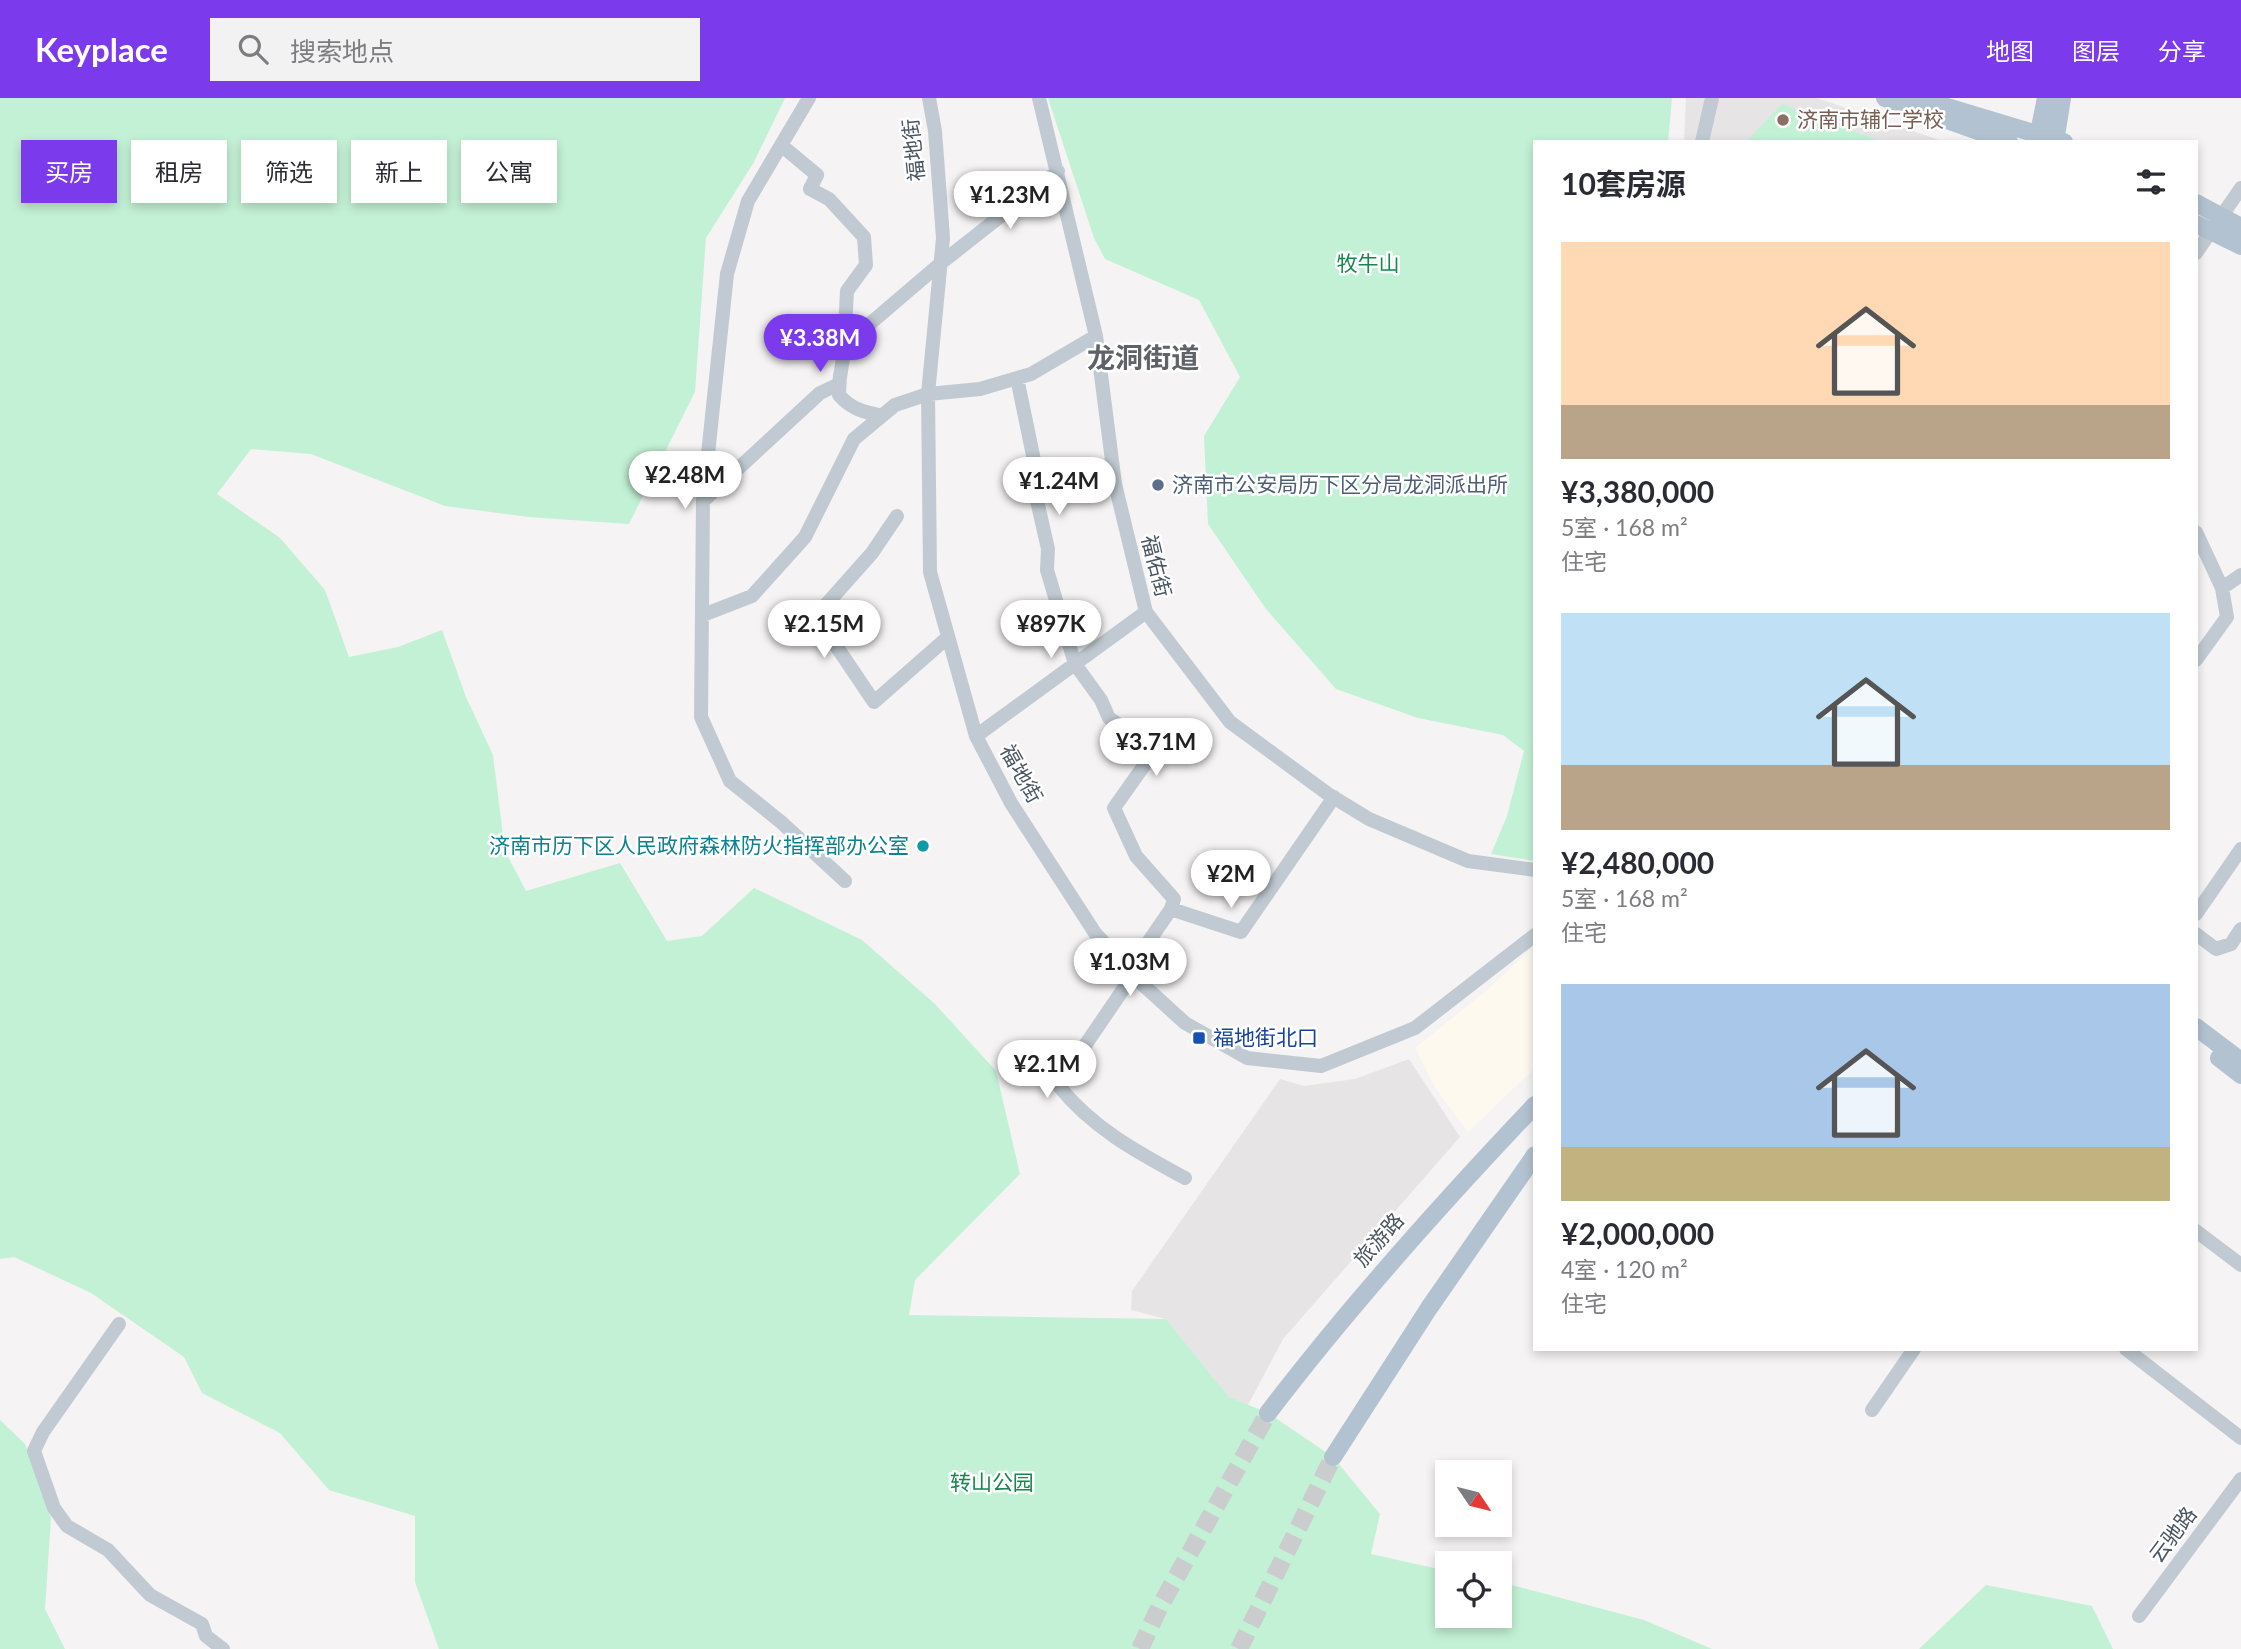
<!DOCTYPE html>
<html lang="zh">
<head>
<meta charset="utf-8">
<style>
	:root { --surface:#fff; --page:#f2f2f3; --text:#2b2b33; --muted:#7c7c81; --accent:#7c3aed }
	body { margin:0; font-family:Lato,"Noto Sans SC",sans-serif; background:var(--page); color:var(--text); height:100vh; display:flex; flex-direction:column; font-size:26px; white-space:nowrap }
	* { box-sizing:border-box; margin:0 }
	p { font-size:23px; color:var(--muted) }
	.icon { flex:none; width:38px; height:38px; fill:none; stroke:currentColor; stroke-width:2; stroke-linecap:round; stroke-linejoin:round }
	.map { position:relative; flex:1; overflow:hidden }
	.drawer { position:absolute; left:1533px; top:42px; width:665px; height:1211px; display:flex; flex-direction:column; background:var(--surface); border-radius:0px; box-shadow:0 4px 10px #0003 }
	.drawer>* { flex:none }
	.top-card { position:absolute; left:21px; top:42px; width:665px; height:63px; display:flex; gap:14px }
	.needle { width:46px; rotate:125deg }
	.tools { position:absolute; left:1435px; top:1362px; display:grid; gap:14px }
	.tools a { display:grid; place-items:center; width:77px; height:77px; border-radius:0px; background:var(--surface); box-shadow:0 4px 10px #0003; font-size:35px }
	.price { position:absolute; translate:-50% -60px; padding:0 16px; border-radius:24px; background:#fff; color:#222; font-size:23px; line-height:46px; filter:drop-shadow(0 2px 4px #0008) }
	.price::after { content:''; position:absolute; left:50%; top:42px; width:21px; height:16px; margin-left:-10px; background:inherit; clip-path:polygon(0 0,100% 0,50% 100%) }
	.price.active { background:var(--accent); color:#fff }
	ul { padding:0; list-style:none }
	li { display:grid; align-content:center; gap:14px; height:371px; padding:0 28px }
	li span { display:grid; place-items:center; height:217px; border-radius:0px; color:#555 }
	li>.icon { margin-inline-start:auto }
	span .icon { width:126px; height:126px; fill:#fffc; stroke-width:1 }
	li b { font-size:30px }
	h2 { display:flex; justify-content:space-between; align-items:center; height:84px; padding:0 28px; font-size:30px }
	.chip { padding:0 24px; border-radius:0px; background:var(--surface); box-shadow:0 4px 10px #0003; font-size:24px; line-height:63px }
	.chip.active { background:var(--accent); color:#fff }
	header { display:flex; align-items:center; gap:42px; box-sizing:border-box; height:98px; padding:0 35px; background:var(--accent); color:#fff }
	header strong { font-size:33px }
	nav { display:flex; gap:38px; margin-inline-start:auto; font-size:24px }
	.search { width:490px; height:63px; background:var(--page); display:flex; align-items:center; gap:18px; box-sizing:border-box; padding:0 24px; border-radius:0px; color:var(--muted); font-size:26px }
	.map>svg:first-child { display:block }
	.commercial { fill:#fdf9ef }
	.education { fill:#e6e4e5 }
	.green { fill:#c3f1d5 }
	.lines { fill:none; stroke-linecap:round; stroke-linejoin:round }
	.major-tunnel { stroke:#caccce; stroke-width:18; stroke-dasharray:18 9; stroke-linecap:butt }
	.minor { stroke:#c1cad2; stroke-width:14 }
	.major { stroke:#b3c2d1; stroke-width:18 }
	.education-dot { fill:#8d6e63; stroke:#fff; stroke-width:2.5 }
	.service-dot { fill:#5c6f8a; stroke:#fff; stroke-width:2.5 }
	.culture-dot { fill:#0f9aa8; stroke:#fff; stroke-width:2.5 }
	.transit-dot { fill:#1a4fb4; stroke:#fff; stroke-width:2.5 }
	.labels { text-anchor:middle; stroke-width:5; stroke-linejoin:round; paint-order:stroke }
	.education-label { font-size:21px; fill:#785e54; stroke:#fff; text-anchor:start }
	.street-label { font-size:21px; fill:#4a5661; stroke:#fff }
	.park-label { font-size:21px; fill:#17864f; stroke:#fff }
	.service-label { font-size:21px; fill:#4e5e75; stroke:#fff; text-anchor:start }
	.culture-label { font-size:21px; fill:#0d838f; stroke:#fff; text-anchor:end }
	.transit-label { font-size:21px; fill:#164399; stroke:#fff; text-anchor:start }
	.district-label { font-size:28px; font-weight:bold; fill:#5f6368; stroke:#fff }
</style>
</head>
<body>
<header>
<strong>Keyplace</strong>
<div class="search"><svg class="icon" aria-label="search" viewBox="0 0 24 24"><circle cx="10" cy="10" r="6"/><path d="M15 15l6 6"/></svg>搜索地点</div>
<nav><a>地图</a><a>图层</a><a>分享</a></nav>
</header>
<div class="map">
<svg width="2241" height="1551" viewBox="0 0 2241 1551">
	<rect width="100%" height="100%" fill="#f5f3f3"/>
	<path class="commercial" d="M1535,847V970L1468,1034L1434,988L1415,950L1486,893Z"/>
	<path class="education" d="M1686,0H1817L1945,44H1684Z
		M1409,961L1460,1039L1283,1241L1248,1307L1229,1299L1166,1221L1131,1212L1132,1193L1280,981L1304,988L1355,981Z"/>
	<path class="green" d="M0,0H785L754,64L706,140L695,294L629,426L529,419L445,408L311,356L251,351L217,396L280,440L325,492L349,559L398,549L442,532L466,599L493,657L505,753L526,793L620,765L667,843L702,838L754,790L862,842L935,906L996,973L1020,1076L915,1182L909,1217L1166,1221L1229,1299L1268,1315L1333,1359L1380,1416L1371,1456L1447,1473V1517H1500V1484L1644,1522L1712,1551H439L415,1484V1418L329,1392L280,1335L202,1295L184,1259L91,1195L14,1159L0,1161Z
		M1048,0H1672L1668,44H1535V763L1491,756L1507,718L1524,653L1503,637L1418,620L1336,591L1266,511L1208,426L1204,338L1240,279L1199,202L1105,161L1094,140Z
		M1782,6L1883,44H1746Z
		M0,1322L25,1346L51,1420L45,1511L65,1551H0Z
		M1986,1487L2092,1508L2113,1551H1919Z"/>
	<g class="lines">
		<path class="major-tunnel" d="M1140,1551L1159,1510L1268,1315
			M1239,1551L1333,1359"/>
		<path class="minor" d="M809,0L748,103L727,176L703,403L701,619L730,683L781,724L845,783
			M929,0L935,33L943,140L928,296L930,474L976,638L1011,705L1095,835L1141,885L1185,925L1247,960L1321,968L1415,930L1535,837
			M1039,0L1096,238L1115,386L1146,514L1230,624L1328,696L1369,721L1468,763L1535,772
			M1702,44L1712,0
			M781,47L817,77L810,91L829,101L864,139L866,167L847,193L844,251
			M2196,155L2241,90
			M840,277L839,297C851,311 864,314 882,318
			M1017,280L1035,367L1033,385L1048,451L1047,472L1075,566L1101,602L1109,620L1155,652L1114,710L1136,758L1174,801L1171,811
			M703,403L820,295L839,286L845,247L941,165L1058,73
			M897,418L872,455L816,518L874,604L948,539
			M2196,434L2222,490L2241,477
			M703,517L752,498L805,439L854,341L895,307L928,296L980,291L1031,276L1096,238
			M2196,562L2227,519L2222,490
			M976,638L1146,514
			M2196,816L2241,751
			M2196,836L2216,851L2231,846L2241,831
			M1129,872L1171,811L1241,834L1334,699
			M1133,877L1058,987C1092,1030 1137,1054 1185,1080
			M2196,1133L2241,1167
			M119,1226L43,1334L34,1353L54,1410L67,1428L108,1452L150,1497L202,1526L206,1538L223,1551
			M2126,1251L2241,1340
			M1872,1312L1914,1251
			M2139,1518L2241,1381"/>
		<path class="major" d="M1885,0L2009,44
			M1917,0L2064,44
			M2037,44L2046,0
			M2055,44L2062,0
			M2196,105L2241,129
			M2196,126L2241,148
			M2196,929L2241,963
			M2219,960L2241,977
			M1268,1315C1351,1206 1441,1106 1535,1007
			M1333,1359L1429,1210L1535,1057"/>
	</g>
	<circle class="education-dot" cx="1783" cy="22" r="7"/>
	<circle class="service-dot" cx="1158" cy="387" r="7"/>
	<circle class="culture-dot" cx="923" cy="748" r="7"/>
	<rect class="transit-dot" x="1192" y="933" width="14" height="14" rx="3.5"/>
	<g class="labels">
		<g class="education-label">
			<text x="1797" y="29">济南市辅仁学校</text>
		</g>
		<g class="street-label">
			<text transform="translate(914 52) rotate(-96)" y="7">福地街</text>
			<text transform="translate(1156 468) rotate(76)" y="7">福佑街</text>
			<text transform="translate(1021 676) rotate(61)" y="7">福地街</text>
			<text transform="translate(1379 1142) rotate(-49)" y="7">旅游路</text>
			<text transform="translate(2173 1437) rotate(-53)" y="7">云驰路</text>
		</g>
		<g class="park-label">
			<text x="1368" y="173">牧牛山</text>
			<text x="992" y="1392">转山公园</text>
		</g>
		<g class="service-label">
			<text x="1172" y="394">济南市公安局历下区分局龙洞派出所</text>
		</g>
		<g class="culture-label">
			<text x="909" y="755">济南市历下区人民政府森林防火指挥部办公室</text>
		</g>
		<g class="transit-label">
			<text x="1213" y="947">福地街北口</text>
		</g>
		<g class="district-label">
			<text x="1143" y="270">龙洞街道</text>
		</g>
	</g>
</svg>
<div class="tools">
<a><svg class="needle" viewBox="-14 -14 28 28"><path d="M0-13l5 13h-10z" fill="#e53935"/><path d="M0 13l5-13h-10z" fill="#7c7c81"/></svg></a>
<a><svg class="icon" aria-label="locate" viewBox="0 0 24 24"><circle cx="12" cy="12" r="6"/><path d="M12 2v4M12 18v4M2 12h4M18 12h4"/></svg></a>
</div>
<b class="price" style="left:1010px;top:133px">¥1.23M</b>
<b class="price active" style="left:820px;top:276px">¥3.38M</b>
<b class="price" style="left:685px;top:413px">¥2.48M</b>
<b class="price" style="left:1059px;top:419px">¥1.24M</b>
<b class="price" style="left:824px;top:562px">¥2.15M</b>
<b class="price" style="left:1051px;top:562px">¥897K</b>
<b class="price" style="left:1156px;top:680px">¥3.71M</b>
<b class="price" style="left:1231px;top:812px">¥2M</b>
<b class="price" style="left:1130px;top:900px">¥1.03M</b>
<b class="price" style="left:1047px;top:1002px">¥2.1M</b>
<div class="top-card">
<a class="chip active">买房</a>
<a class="chip">租房</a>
<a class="chip">筛选</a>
<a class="chip">新上</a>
<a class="chip">公寓</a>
</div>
<section class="drawer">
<h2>10套房源<svg class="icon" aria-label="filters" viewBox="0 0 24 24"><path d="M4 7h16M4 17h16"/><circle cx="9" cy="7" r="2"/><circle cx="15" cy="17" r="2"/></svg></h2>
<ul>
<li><span style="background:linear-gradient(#ffd9b3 75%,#b9a48a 0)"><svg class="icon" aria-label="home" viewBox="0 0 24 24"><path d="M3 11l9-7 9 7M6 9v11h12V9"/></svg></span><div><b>¥3,380,000</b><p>5室 · 168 m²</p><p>住宅</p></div></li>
<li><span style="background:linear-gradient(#bfe0f5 70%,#b9a48a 0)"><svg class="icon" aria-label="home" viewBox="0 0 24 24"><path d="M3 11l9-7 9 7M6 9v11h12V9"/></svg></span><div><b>¥2,480,000</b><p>5室 · 168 m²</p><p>住宅</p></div></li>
<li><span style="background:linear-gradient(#a9c7e8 75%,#c2b280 0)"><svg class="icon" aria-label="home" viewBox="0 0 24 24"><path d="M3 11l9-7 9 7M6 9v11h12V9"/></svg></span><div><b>¥2,000,000</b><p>4室 · 120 m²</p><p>住宅</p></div></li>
</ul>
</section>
</div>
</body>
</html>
